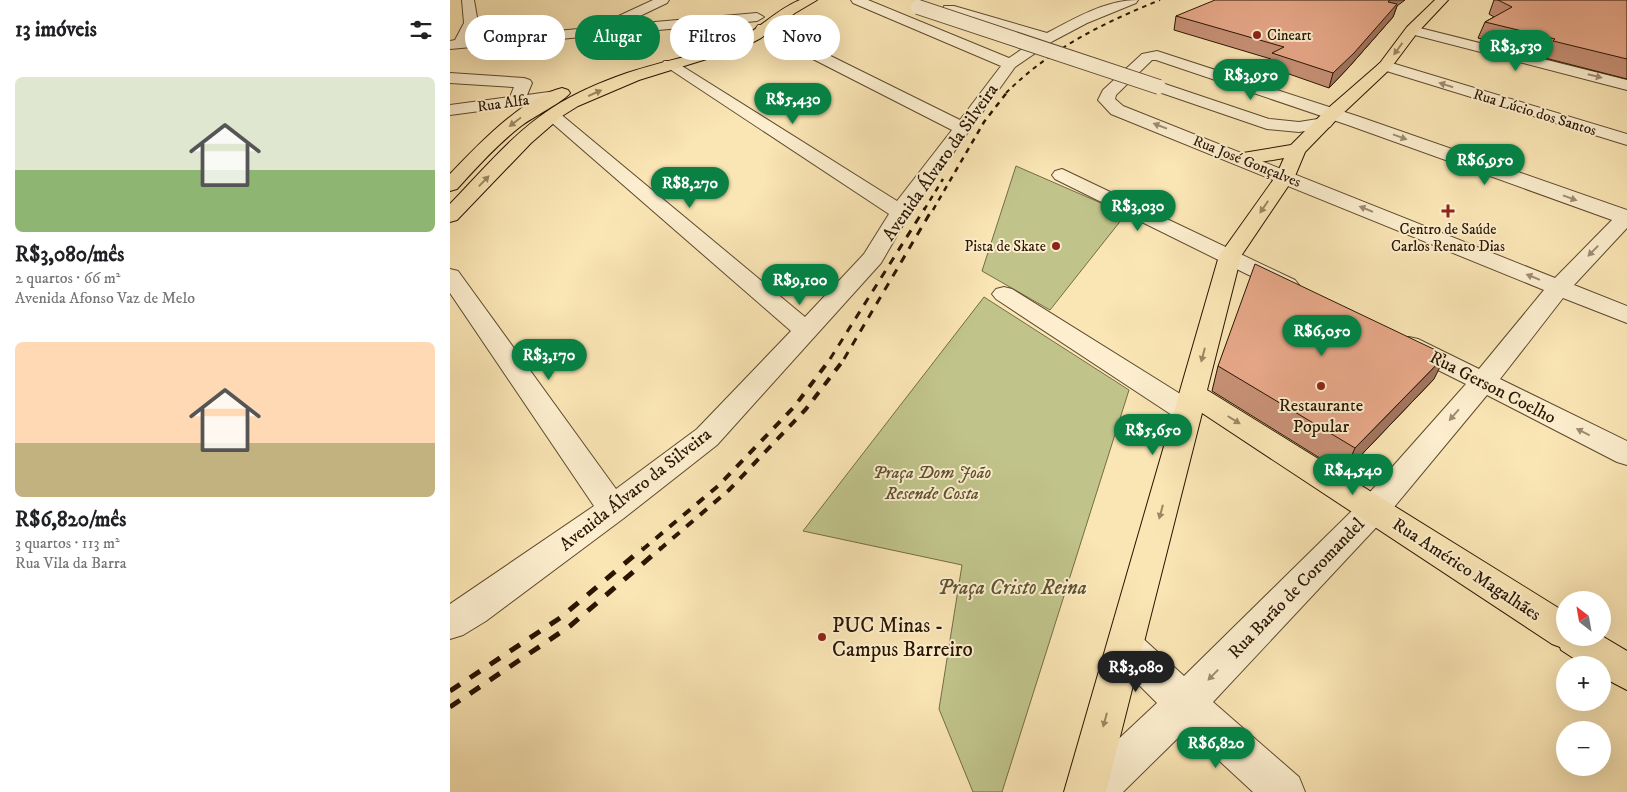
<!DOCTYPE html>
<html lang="pt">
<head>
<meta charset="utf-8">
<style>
	:root { --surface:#fff; --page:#f2f2f2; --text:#202124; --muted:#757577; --accent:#0b8043 }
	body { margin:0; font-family:"IM FELL DW Pica",serif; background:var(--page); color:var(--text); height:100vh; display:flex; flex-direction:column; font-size:19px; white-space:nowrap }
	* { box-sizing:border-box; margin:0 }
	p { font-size:16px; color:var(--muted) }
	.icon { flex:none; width:28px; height:28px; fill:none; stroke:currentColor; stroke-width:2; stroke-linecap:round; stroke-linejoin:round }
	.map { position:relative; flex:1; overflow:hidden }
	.drawer { display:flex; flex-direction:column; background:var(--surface); width:450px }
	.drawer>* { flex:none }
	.hud { position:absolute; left:15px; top:15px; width:475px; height:45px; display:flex; gap:10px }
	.needle { width:32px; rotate:329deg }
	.fabs { position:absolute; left:1106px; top:591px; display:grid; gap:10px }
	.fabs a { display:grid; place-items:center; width:55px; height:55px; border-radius:50%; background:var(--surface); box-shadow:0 5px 20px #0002; font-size:25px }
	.price { position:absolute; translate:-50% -42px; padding:0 11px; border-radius:18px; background:var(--accent); color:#fff; font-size:16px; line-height:32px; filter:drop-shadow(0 1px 2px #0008) }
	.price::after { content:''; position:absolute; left:50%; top:30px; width:15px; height:11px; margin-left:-8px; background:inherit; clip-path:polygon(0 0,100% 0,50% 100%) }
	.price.on { background:#222; color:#fff }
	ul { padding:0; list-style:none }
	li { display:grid; align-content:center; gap:10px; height:265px; padding:0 15px }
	li span { display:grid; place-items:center; height:155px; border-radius:8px; color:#555 }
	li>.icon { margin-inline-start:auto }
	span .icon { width:90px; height:90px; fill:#fffc; stroke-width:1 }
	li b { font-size:21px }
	h2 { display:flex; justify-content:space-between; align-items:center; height:60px; padding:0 15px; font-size:21px }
	.chip { padding:0 18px; border-radius:22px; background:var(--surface); box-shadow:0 5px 20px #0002; font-size:18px; line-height:45px }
	.chip.on { background:var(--accent); color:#fff }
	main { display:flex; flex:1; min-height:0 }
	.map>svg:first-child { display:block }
	.green { fill:#c0c48b; stroke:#746c46 }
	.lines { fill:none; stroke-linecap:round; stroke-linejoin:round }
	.minor-casing { stroke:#5d492d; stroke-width:2 }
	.major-casing { stroke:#291500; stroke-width:2 }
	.minor { fill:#fceece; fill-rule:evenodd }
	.major { fill:#fae5b4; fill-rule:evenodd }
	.rail-far4 { stroke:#291500; stroke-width:2; stroke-dasharray:4.5 4.5; stroke-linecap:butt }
	.rail-far3 { stroke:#291500; stroke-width:2.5; stroke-dasharray:5.5 5.5; stroke-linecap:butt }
	.rail-far2 { stroke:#291500; stroke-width:3; stroke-dasharray:8 8; stroke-linecap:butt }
	.rail-far1 { stroke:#291500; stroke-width:4; stroke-dasharray:9 9; stroke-linecap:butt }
	.rail { stroke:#291500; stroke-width:5; stroke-dasharray:12 12; stroke-linecap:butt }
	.minor-bridge-casing { stroke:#5d492d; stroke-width:16; stroke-linecap:butt }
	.minor-bridge { stroke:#fceece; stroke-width:14 }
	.wall { fill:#c79076; stroke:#291500 }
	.shaded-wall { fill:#a27660; stroke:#291500 }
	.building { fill:#e7a889; stroke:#291500 }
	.oneway { fill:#9c8763 }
	.oneway2 { fill:#9d8c71 }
	.poi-dot { fill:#8f2418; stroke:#fceece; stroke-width:2 }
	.labels { text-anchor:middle; stroke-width:4; stroke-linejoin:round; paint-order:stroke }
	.far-poi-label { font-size:15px; fill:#291500; stroke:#fceece; text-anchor:start }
	.far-street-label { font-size:15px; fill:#291500; stroke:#fceece }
	.street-label { font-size:18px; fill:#291500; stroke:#fceece }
	.poi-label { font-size:18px; fill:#291500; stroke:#fceece }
	.park-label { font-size:18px; font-style:italic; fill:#5e5231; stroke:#fceece }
	.near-park-label { font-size:21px; font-style:italic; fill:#5e5231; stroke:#fceece }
	.near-poi-label { font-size:21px; fill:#291500; stroke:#fceece; text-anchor:start }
</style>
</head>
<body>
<main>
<section class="drawer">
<h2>13 imóveis<svg class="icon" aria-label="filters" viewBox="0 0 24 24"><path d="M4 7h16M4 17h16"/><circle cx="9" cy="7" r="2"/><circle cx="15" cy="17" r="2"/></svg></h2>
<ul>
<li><span style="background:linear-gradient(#dfe7d0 60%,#8fb573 0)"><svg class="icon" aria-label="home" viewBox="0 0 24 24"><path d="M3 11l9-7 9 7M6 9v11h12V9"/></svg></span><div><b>R$3,080/mês</b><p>2 quartos · 66 m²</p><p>Avenida Afonso Vaz de Melo</p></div></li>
<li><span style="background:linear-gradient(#ffd9b3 65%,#c2b280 0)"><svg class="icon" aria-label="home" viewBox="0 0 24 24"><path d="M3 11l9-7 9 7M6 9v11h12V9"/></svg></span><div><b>R$6,820/mês</b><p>3 quartos · 113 m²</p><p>Rua Vila da Barra</p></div></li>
</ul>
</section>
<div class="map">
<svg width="1177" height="792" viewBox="0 0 1177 792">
	<rect width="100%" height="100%" fill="#fae5b4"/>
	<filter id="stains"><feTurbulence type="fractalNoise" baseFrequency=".004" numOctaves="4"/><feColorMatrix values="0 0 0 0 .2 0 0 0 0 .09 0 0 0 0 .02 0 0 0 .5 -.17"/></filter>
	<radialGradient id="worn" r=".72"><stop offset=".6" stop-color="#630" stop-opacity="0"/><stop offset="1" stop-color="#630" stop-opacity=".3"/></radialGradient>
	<path class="green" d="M566,166L676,214L600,310L532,271Z
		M534,297L679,390L552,792H523L489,709L512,565L353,531Z"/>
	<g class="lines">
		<g class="minor-casing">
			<path id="minor" d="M12,0H24L28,23L20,39L161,26L158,23L160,20L203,0H219L217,3L171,25L307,13L314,17L307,21L0,49V41L5,40L14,23Z
				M401,0H418L559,58L587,39L494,12L493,9L494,6H504L597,33C625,18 656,0 688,0L686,3L637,23L603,41L565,67L460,213L431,263L267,445L174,518L36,621L13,635L0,639V604L144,506L0,293V269L8,271L166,489L247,429L341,331L94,116L96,112H108L355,317L414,254L439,214L212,64L214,61H224L447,201L502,130L308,31L306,28L308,25H318L510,120L551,66L403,3Z
				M962,26L1177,80V90L957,33L955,30Z
				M707,51L910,117L1177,210V228L1124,285L1177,306V323L1113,298L1050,379L1177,441V465L1167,462L1037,395L935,518L763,702L849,777L855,792H803L736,730L673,792H622L628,777L707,703L662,658L657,646L662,634L675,629L688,634L734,676L913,500L1016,384L950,351L946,345L950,339L959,337L968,339L1029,369L1094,290L661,114L648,100L653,90L692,54ZM702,60H706L898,125L1162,220L1105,278L673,106L665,99L666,95Z
				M935,61L1177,134V145L930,69L927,66L930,63Z
				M0,73L74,78L80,80L82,83L77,95L106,91L112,93L114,96L112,99L106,101L0,115V105L60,97L64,87L0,83Z
				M709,82L819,119L849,122L874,118L880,119L883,123L880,127L849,132L817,129L703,90L701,87L703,84Z
				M612,169L845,280L849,285L845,290L837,292L829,290L605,179L602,175L605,171Z
				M554,287L562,289L748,405L752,412L748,419L738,422L728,419L546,299L542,294L546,289Z"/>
		</g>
		<g class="major-casing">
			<path id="major" d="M350,0H367L345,13L311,38L292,48L189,80L128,106L112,116L81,143L7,220L0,222V204C32,171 63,133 102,108C125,93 151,82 177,73C212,61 249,55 283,42C307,32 325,10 350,0Z
				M985,0H998L967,33L940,69L888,118L855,152L845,176L791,256L757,390L1115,612V638H1152V636L1177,651V690L1152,677V665H1134L1111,650L1110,647L1102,644L752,413L656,792H614L769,256L826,176L834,158L793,165L786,163L784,159L786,155L793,153L841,145L876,110L930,63L957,27Z
				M112,88L118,90L120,93C116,100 81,118 71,126C48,144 27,167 7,189L0,191V174C28,145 72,98 112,88Z"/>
		</g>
		<use href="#minor" class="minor"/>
		<use href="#major" class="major"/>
		<path class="rail-far4" d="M556,93C600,49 653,23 710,0"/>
		<path class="rail-far3" d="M474,210L493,179
			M483,210L534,122L558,91"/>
		<path class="rail-far2" d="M380,359L475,208
			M394,359L483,208"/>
		<path class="rail-far1" d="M192,550L268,486L344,407L381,358
			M209,550L279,490L356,409L395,358"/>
		<path class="rail" d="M0,691L110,618L193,548
			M0,707L120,626L211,548"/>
		<g class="minor-bridge-casing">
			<path id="minor-bridge" d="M468,7L709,87"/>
		</g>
		<use href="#minor-bridge" class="minor-bridge"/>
	</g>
	<path class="wall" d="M1044,0H1177V79L1095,58L1096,56L1028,38L1035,22L1044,17L1039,14Z
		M947,6L943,17L899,67L879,88L819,67L821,59L724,30L726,16Z
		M768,366L984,379L894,473L762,391Z"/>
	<path class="shaded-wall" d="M940,0H955L947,6L943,17L899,67L879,88L883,73L938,2Z
		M996,355L984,379L894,473L905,448Z"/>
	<path class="building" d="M765,0H940L938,2L947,4L904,53L883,73L822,53L834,47L726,16Z
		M1048,0H1177V59L1103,41L1105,39L1035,22L1062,7Z
		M805,264L996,355L905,448L768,366Z"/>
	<defs><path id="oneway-solid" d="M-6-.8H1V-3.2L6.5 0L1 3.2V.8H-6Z" transform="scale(1.25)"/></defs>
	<g class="oneway">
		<use href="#oneway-solid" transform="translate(948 49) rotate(126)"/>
		<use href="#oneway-solid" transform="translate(145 93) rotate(-24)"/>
		<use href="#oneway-solid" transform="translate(65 122) rotate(143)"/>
		<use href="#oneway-solid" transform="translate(34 181) rotate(-46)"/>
		<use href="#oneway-solid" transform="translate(814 207) rotate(124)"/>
		<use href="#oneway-solid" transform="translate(753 355) rotate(105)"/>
		<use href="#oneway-solid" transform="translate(784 420) rotate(32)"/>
		<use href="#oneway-solid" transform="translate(711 512) rotate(105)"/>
		<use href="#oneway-solid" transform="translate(655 720) rotate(105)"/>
	</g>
	<g class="oneway2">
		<use href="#oneway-solid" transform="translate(1145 76) rotate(14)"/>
		<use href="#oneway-solid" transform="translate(996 85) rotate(-163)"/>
		<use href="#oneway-solid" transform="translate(710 126) rotate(-159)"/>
		<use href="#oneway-solid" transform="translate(950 137) rotate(20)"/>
		<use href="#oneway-solid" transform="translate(1120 198) rotate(20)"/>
		<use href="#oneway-solid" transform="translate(916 209) rotate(-158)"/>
		<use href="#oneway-solid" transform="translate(1143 251) rotate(134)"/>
		<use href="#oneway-solid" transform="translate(1083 277) rotate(-158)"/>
		<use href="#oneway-solid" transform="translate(1004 415) rotate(131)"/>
		<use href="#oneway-solid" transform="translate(1133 432) rotate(-153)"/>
		<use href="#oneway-solid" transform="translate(763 675) rotate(134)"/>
	</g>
	<g class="poi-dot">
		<circle cx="807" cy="35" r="5"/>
		<path d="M995.5 203.5h5v5h5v5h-5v5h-5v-5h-5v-5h5z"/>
		<circle cx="606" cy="246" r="5"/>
		<circle cx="871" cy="386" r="5"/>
		<circle cx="372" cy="637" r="5"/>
	</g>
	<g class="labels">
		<g class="far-poi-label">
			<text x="817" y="40">Cineart</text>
			<text x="998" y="234" text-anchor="middle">Centro de Saúde<tspan x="998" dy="17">Carlos Renato Dias</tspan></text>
			<text x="596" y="251" text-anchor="end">Pista de Skate</text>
		</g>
		<g class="far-street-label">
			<text transform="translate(53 103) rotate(-8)" y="5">Rua Alfa</text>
			<text transform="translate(1085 112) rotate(17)" y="5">Rua Lúcio dos Santos</text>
			<text transform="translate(797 161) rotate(22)" y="5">Rua José Gonçalves</text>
		</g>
		<g class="street-label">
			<text transform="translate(490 162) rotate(-55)" y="6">Avenida Álvaro da Silveira</text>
			<text transform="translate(1043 387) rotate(27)" y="6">Rua Gerson Coelho</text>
			<text transform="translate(185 489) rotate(-38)" y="6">Avenida Álvaro da Silveira</text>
			<text transform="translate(1017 569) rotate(33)" y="6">Rua Américo Magalhães</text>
			<text transform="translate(846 588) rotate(-46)" y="6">Rua Barão de Coromandel</text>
		</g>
		<g class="poi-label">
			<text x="871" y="411">Restaurante<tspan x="871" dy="21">Popular</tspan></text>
		</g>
		<g class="park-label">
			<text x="482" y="478">Praça Dom João<tspan x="482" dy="21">Resende Costa</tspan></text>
		</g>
		<g class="near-park-label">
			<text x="562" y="594">Praça Cristo Reina</text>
		</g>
		<g class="near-poi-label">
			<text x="382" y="632">PUC Minas -<tspan x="382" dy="24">Campus Barreiro</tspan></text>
		</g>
	</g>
	<rect width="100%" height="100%" filter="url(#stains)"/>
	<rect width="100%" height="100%" fill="url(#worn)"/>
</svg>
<div class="fabs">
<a><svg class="needle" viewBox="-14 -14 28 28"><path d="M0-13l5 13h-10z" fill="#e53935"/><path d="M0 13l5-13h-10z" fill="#757577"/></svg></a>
<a>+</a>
<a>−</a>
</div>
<b class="price" style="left:1066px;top:72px">R$3,530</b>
<b class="price" style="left:801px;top:101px">R$3,950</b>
<b class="price" style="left:343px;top:125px">R$5,430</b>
<b class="price" style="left:1035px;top:186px">R$6,950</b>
<b class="price" style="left:240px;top:209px">R$8,270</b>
<b class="price" style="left:688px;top:232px">R$3,030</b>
<b class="price" style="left:350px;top:306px">R$9,100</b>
<b class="price" style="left:872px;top:357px">R$6,050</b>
<b class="price" style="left:99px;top:381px">R$3,170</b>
<b class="price" style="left:703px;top:456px">R$5,650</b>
<b class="price" style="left:903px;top:496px">R$4,540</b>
<b class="price on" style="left:686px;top:693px">R$3,080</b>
<b class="price" style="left:766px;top:769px">R$6,820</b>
<div class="hud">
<a class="chip">Comprar</a>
<a class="chip on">Alugar</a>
<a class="chip">Filtros</a>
<a class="chip">Novo</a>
</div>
</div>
</main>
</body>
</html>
